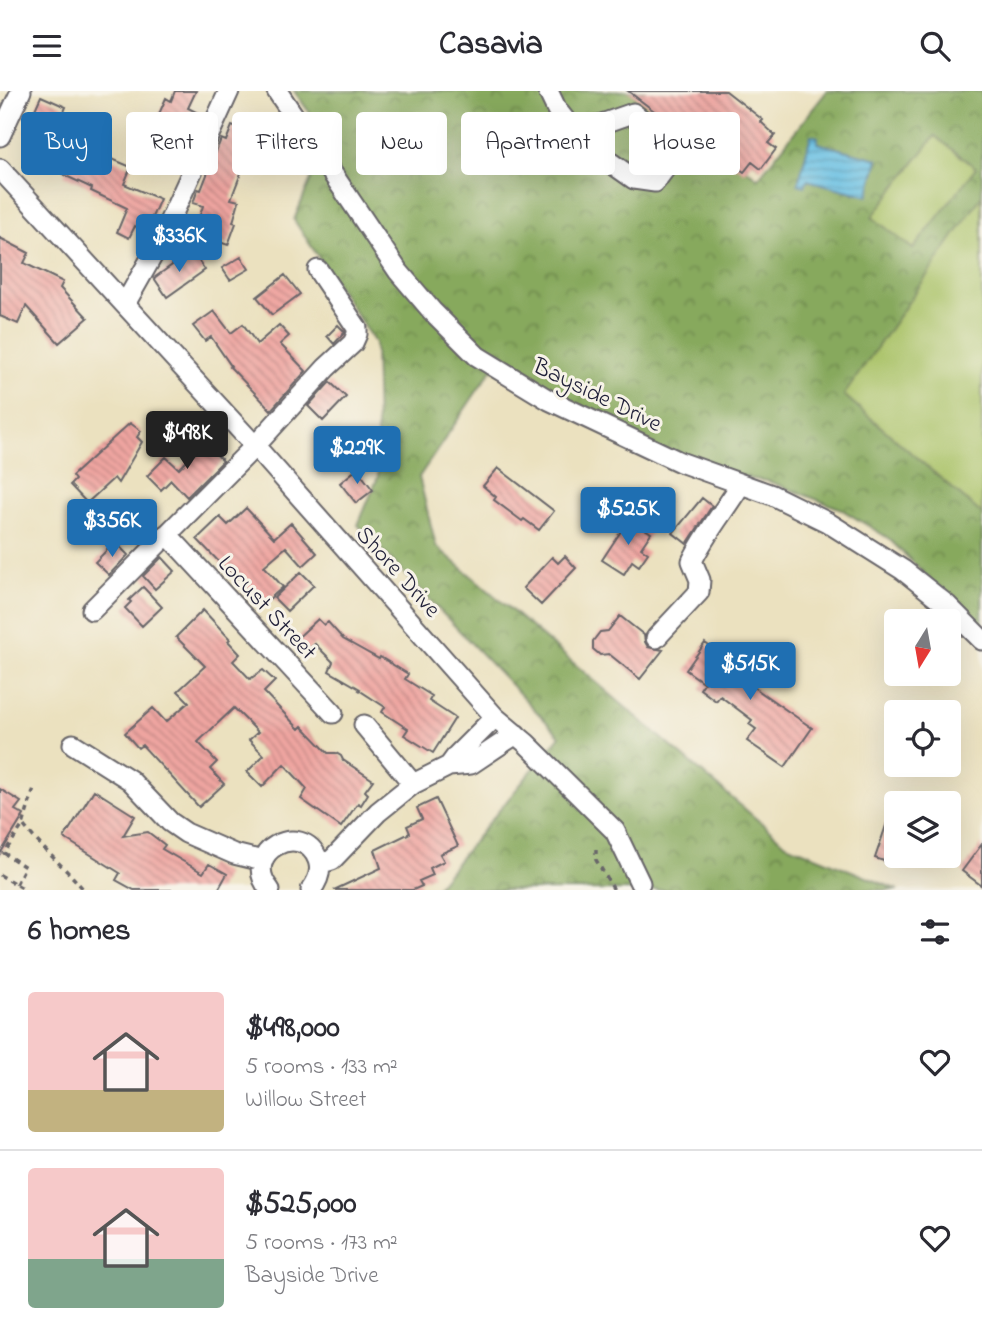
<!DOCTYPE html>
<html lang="en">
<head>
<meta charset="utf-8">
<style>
	:root { --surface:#fff; --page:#f2f2f3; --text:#2b2b33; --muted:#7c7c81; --line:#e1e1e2; --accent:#1f6fb2 }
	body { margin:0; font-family:"Indie Flower",sans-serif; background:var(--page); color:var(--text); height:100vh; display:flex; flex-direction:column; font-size:26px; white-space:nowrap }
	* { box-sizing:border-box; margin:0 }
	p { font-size:23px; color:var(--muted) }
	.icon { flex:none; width:38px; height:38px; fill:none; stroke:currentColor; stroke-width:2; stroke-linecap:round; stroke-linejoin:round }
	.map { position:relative; height:799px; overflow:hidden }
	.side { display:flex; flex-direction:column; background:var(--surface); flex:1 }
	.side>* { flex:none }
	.top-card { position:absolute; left:21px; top:21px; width:942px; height:63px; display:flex; gap:14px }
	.needle { width:46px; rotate:191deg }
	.tools { position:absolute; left:884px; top:518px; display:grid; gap:14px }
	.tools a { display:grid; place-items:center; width:77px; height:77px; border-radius:7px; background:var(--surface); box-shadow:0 7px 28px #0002; font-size:35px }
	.price { position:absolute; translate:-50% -60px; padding:0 16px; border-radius:7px; background:var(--accent); color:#fff; font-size:23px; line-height:46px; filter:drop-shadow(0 2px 4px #0008) }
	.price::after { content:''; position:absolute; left:50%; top:42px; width:21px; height:16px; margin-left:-10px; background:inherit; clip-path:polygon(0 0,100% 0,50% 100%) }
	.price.current { background:#222; color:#fff }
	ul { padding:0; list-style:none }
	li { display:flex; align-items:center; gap:21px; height:175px; padding:0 28px }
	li+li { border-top:2px solid var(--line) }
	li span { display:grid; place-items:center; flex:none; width:196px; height:140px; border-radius:7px; color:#555 }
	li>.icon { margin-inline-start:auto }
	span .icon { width:84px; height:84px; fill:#fffc; stroke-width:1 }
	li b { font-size:30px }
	h2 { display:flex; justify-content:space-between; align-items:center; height:84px; padding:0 28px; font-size:30px }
	.chip { padding:0 24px; border-radius:7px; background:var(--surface); box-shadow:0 7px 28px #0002; font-size:24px; line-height:63px }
	.chip.current { background:var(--accent); color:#fff }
	header { display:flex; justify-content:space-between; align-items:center; height:91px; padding:0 28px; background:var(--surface); font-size:32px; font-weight:800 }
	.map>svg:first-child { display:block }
	.forest { fill:url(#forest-crowns); stroke:#54664c; stroke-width:2 }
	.green { fill:#aac369; stroke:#667252; stroke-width:2 }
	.water { fill:url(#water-rules); stroke:#44708f; stroke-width:2 }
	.building { fill:url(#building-back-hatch) }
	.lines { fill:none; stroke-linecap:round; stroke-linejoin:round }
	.minor-casing { stroke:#686569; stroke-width:23 }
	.path { stroke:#686569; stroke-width:3.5; stroke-dasharray:5 5; stroke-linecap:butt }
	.minor { stroke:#fff; stroke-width:19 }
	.labels { text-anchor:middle; stroke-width:6; stroke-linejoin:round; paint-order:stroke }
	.street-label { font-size:24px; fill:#22223b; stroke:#f7f3e8 }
</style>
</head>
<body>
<header><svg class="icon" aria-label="menu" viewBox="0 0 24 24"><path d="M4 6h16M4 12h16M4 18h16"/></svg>Casavia<svg class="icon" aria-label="search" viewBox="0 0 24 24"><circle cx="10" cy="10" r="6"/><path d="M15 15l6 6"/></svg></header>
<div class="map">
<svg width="982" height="799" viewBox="0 0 982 799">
	<defs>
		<pattern id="forest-crowns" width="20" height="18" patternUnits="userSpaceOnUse" patternTransform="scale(1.75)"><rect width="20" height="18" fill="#87a95d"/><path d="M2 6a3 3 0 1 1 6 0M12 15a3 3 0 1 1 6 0" fill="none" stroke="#6e894e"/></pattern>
		<pattern id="water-rules" width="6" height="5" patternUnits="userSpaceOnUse" patternTransform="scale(1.75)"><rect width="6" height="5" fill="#66bfe3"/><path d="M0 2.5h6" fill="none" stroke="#549bb9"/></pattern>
		<pattern id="building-back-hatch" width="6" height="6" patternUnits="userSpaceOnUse" patternTransform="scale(1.75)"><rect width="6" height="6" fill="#efa5a0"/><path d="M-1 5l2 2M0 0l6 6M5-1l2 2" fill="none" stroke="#c18684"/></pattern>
	</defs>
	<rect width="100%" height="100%" fill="#f7f3e8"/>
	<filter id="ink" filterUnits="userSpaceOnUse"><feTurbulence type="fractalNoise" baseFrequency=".0143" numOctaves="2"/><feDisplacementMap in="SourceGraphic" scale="14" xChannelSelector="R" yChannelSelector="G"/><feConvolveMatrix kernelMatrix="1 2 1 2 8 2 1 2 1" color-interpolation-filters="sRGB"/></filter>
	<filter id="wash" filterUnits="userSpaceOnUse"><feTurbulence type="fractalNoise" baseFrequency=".00686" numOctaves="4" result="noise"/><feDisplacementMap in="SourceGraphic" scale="28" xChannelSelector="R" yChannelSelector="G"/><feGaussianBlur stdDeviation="1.57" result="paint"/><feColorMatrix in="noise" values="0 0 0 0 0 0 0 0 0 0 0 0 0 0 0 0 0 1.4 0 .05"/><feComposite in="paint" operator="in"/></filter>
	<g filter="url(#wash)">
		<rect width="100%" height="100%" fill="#ebe1bf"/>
		<path class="forest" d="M294,0H645L758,87L827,0H982V539L888,447L839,417L768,390L704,382L492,278L419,386L436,455L786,753L898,799H434L560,645L358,434L378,386L375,252L294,129L328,47Z"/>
		<path class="green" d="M935,45L976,77L913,158L872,126Z
			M982,105V423L844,304Z"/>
		<path class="water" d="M811,44L818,46L817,52L878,68L868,105L807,89L805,95L798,93Z"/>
		<g id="blocks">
			<path class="building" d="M175,0H196L188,17L202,24L187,63L151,49L154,42L152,39L166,7L171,10Z
				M628,0H726L763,29L761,31L775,44L768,52L776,58L761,78L752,71L744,81L736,75L735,77L697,48L695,51Z
				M41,5L66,16L60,30L97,46L91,59L131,76L124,93L160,108L146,140L135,135L129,147L117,141L127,117L91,100L92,97L64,84L68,76L56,71L59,63L35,52L38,47L25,41Z
				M270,30L288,38L271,79L246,69L231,108L239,110L233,131L236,132L228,154L194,142L203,115L193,112L198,98L201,99L221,48L226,50L232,35L263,47Z
				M0,147L29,162L24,172L63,191L60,197L88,227L59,252L26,215L18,233L0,225Z
				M192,160L205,179L167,206L154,187Z
				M241,166L249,178L230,189L222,177Z
				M285,184L300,203L272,224L257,206Z
				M214,220L231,242L243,233L257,253L279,234L289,245L280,253L306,280L271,319L230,276L231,275L211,246L205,250L193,235Z
				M338,234L345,241L334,253L327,245Z
				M330,291L346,306L323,330L308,315Z
				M130,332L141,340L137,346L142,351L118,392L114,387L87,412L70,394L75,389L72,385Z
				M205,352L223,370L187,406L171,389L161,399L147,385L166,366L179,378Z
				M498,377L554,420L539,439L524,428L522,430L494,409L496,406L483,395Z
				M357,378L373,399L356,412L340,392Z
				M702,407L712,415L687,453L673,442Z
				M246,417L274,447L291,432L317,462L303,475L286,456L264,475L283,496L260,516L248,501L197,448L220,426L228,434Z
				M629,428L651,442L641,457L648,462L639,475L632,470L624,483L602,469Z
				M115,451L128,464L109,484L95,471Z
				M565,465L576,477L541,514L523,497L552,466L558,472Z
				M162,466L175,480L155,498L143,485Z
				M301,481L314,494L287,520L274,507Z
				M143,496L162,516L142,535L125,517L131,511L129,509Z
				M203,519L230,548L228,550L240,563L233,570L250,588L263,579L275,590L264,601L299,638L302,635L328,662H336L341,665L343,669L373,689L365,700L368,703L361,714L358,712L341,736L301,708L307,698L284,673L262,696L247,681L264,664L249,649L258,641L234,617L198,651L217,671L210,678L224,693L199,716L142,654L138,657L125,642L153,617L166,631L189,611L178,600L205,575L176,546Z
				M620,525L644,544L645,551L648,556L663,559L640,588L609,563L600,564L593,558V550L600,541L608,540Z
				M318,528L324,534L328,531L343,548L379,568L380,566L408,583L405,588L432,605L429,610L455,627L433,662L404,644L408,638L382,621L385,616L359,599L360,598L329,580L333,571L315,553L304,563L293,551Z
				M705,552L737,575L750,558L766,569L749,593L812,637L785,676L747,650L756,638L749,633L752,629L720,605L716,610L700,598L704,592L686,579Z
				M0,698L21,711L15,719L24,724L0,763Z
				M94,699L135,725L123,745L148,741L165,754L162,758L203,782L209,773L227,783L218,799H134L116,789L120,782L64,747Z
				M436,708L458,755L440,763L444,770L430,777L433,784L419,790L422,795L413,799H334L381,777L375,759L410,742L407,735L422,728L417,717Z
				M893,714H896V774L875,767Z
				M982,753V795L962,780Z"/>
		</g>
	</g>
	<g filter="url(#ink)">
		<use href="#blocks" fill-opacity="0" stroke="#686569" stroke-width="2"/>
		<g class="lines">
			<g class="minor-casing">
				<path id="minor" d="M277,0L398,180L432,220L477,265L549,309L680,371L772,404L827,431L903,479L947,514L982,549
					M548,0L557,19L584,53L634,88L655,91L672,68L663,46L633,22L576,42
					M0,45L21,0
					M0,78L255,355L495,626L526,652L615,740L640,792
					M125,213L159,153L229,0
					M167,443L333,622
					M92,519L255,355L326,277L353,252L357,243V237L318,179
					M656,547L699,501L700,489L692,470C705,443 725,419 741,393
					M364,634L413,693
					M73,653L130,689L170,731L186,742L234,763L263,770
					M449,675L457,664L495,626
					M319,773L332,769L378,721L413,693L449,675L471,673L516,643
					M270,799C238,761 303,728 318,769C322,780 318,790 311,799"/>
			</g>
			<path class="path" d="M24,735C42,758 65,776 84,799
				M596,758V769L614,799
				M0,784L26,799
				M16,793L25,776L4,762L23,734L35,694"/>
			<use href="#minor" class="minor"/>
		</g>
	</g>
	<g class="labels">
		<g class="street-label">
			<text transform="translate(598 303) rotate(26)" y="8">Bayside Drive</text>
			<text transform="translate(399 480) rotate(48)" y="8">Shore Drive</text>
			<text transform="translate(268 516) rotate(47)" y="8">Locust Street</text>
		</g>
	</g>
</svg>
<div class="tools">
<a><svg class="needle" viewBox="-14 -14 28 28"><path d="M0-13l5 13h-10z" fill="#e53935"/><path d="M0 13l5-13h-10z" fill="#7c7c81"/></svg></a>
<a><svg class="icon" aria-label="locate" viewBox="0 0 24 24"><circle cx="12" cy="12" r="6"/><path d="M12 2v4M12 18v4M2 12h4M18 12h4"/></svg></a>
<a><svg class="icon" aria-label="layers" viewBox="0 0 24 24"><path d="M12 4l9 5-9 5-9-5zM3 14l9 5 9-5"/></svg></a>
</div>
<b class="price" style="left:179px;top:183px">$336K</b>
<b class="price current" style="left:187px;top:380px">$498K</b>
<b class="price" style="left:357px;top:395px">$229K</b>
<b class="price" style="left:628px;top:456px">$525K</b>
<b class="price" style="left:112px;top:468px">$356K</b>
<b class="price" style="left:750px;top:611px">$515K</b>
<div class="top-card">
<a class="chip current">Buy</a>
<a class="chip">Rent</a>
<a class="chip">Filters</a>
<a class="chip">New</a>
<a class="chip">Apartment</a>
<a class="chip">House</a>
</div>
</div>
<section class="side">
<h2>6 homes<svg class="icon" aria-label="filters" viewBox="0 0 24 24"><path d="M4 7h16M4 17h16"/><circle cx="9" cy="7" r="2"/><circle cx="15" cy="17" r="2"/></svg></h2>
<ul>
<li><span style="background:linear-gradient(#f6c9c9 70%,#c2b280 0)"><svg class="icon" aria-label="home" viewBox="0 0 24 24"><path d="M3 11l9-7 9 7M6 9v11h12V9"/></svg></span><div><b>$498,000</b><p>5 rooms · 133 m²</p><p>Willow Street</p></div><svg class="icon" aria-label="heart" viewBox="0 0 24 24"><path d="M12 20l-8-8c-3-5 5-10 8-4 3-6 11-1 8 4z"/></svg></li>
<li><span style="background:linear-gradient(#f6c9c9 65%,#7fa58c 0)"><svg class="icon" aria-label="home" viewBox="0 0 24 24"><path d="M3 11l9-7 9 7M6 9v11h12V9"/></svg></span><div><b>$525,000</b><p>5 rooms · 173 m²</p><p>Bayside Drive</p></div><svg class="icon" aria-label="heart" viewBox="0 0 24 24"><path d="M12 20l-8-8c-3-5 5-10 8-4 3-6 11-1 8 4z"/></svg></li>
</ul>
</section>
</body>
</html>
